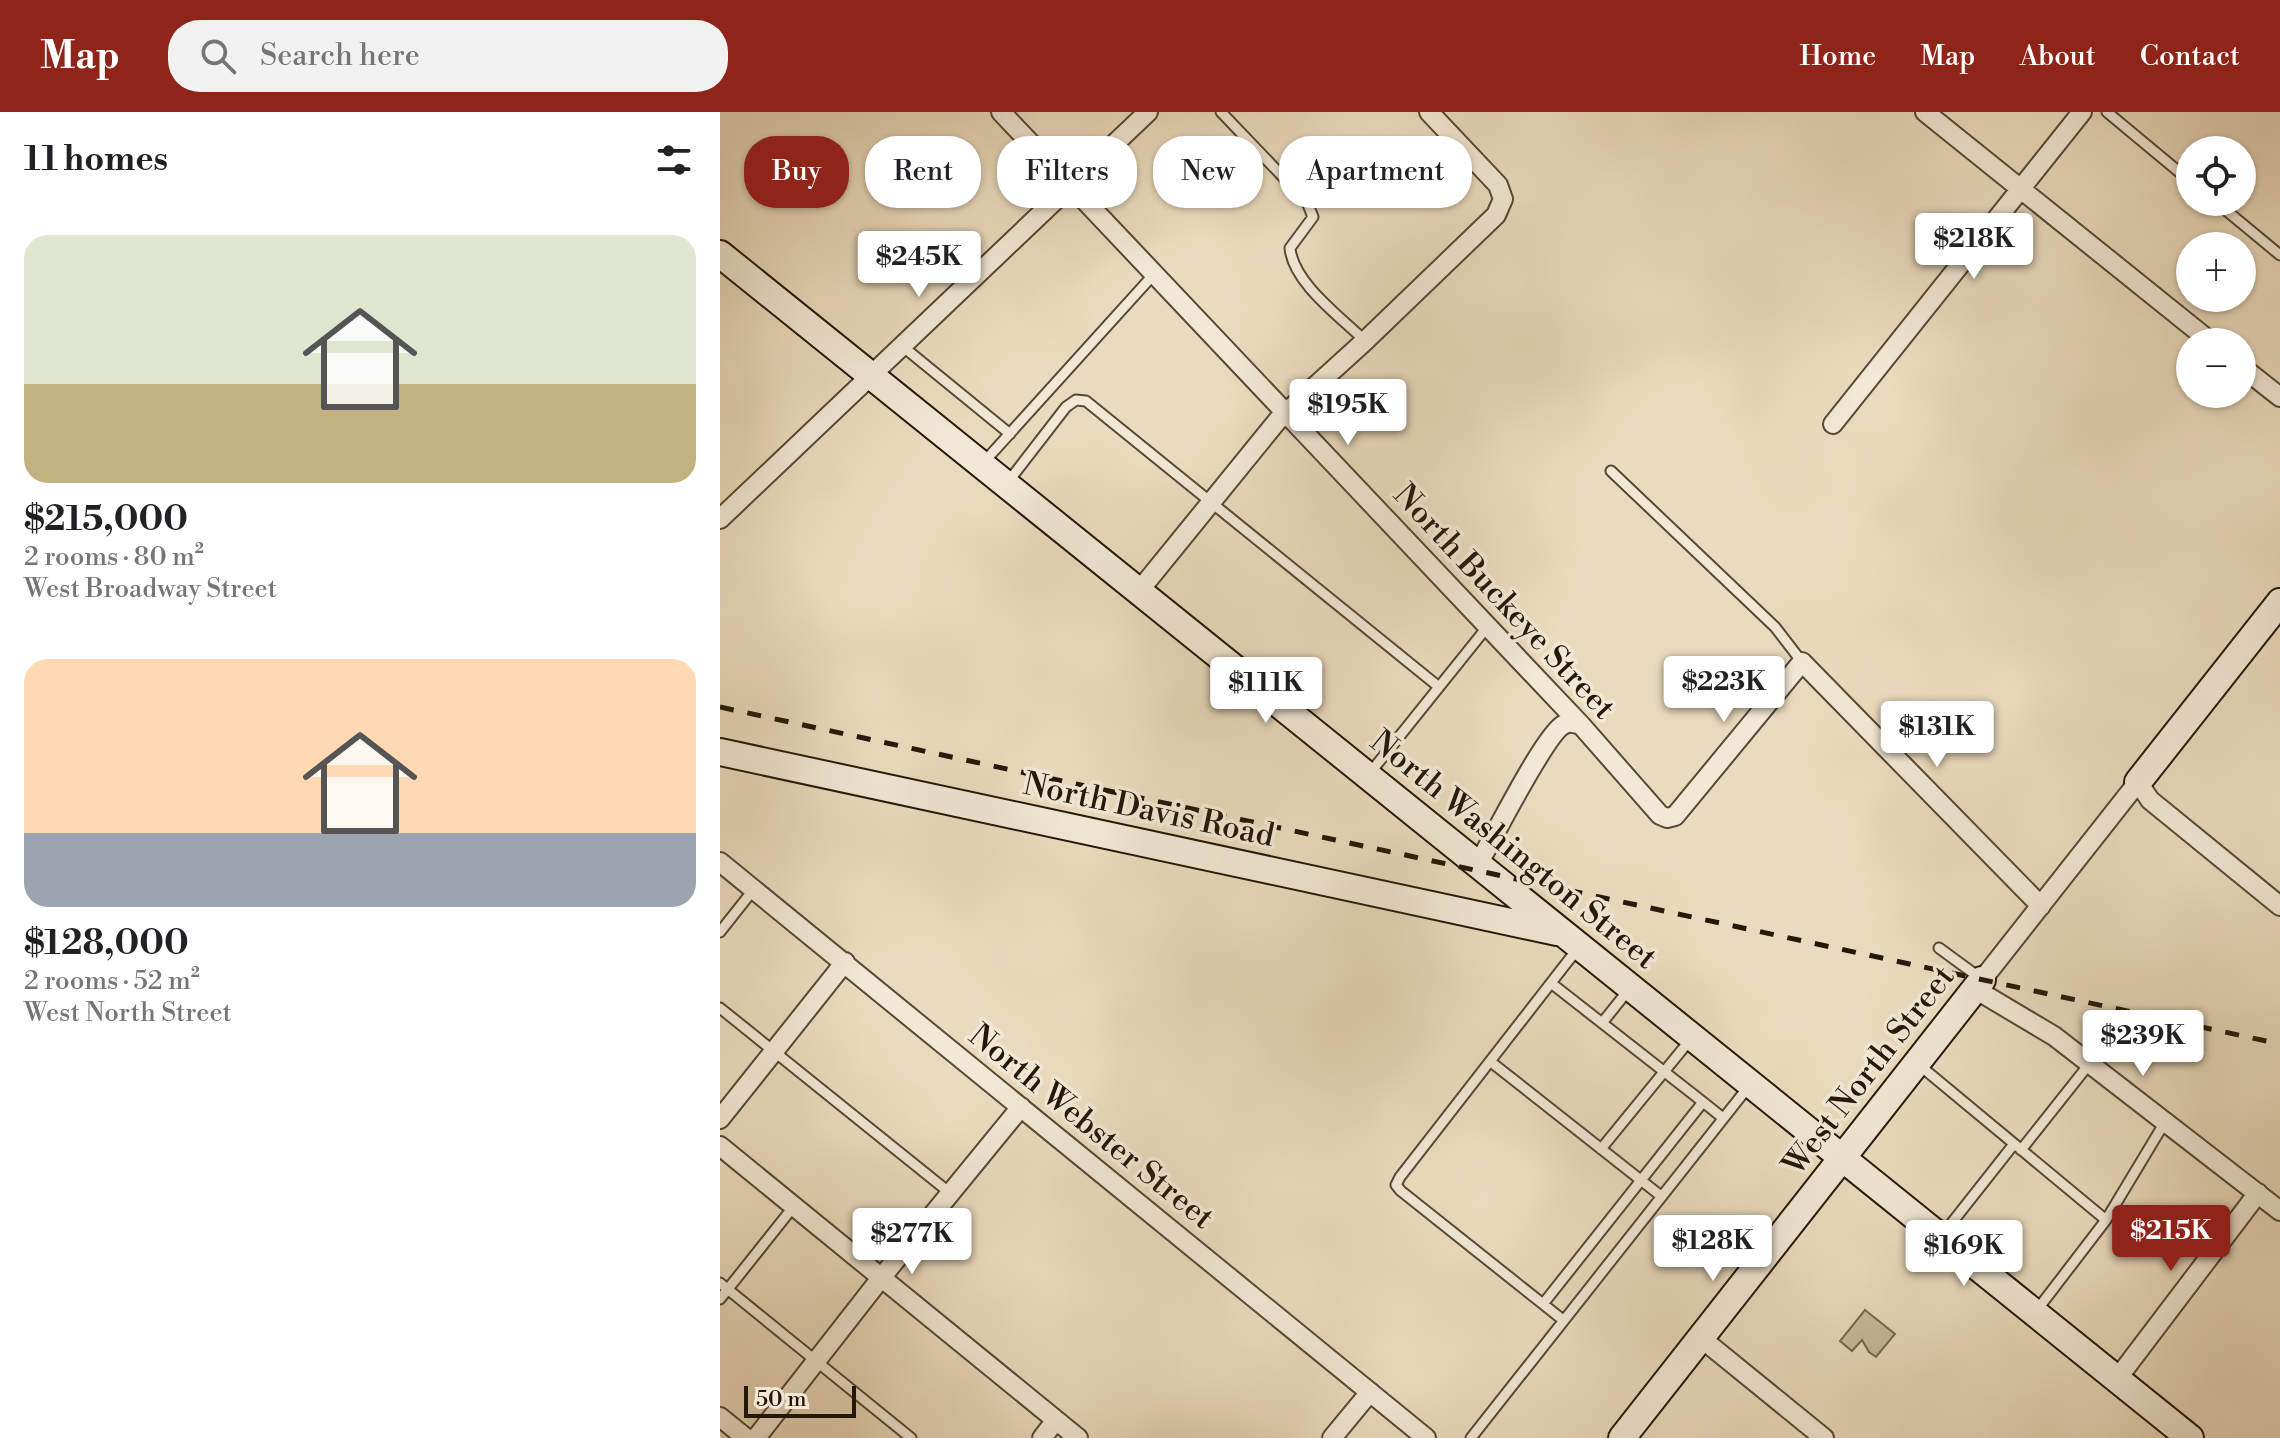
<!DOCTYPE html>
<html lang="en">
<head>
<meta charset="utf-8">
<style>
	:root { --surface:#fff; --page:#f2f2f2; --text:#202124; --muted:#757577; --accent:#8f2418 }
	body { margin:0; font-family:"Libre Bodoni",serif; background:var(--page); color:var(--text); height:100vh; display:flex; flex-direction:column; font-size:30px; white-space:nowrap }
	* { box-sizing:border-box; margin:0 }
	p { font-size:26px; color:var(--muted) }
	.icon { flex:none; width:44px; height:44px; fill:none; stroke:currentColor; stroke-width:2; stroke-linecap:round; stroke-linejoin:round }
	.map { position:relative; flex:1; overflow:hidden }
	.drawer { display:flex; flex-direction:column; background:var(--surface); width:720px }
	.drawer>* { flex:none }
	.hud { position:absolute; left:24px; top:24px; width:760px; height:72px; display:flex; gap:16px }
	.controls { position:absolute; left:1456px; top:24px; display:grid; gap:16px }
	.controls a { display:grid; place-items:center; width:80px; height:80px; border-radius:50%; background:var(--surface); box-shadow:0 2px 6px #0004; font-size:40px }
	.scale { position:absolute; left:24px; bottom:20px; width:112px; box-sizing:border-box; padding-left:8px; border:4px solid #241809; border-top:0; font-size:22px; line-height:28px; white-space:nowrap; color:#241809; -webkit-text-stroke:6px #f2e8d5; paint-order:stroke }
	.price { position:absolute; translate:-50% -68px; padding:0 18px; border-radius:8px; background:#fff; color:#222; font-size:26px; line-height:52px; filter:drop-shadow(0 2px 4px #0008) }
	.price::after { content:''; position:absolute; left:50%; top:48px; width:24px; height:18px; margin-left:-12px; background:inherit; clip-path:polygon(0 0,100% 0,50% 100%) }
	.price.selected { background:var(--accent); color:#fff }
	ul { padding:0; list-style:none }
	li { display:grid; align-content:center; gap:16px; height:424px; padding:0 24px }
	li span { display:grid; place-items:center; height:248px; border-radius:24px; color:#555 }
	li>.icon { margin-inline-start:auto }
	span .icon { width:144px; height:144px; fill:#fffc; stroke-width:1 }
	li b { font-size:34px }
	h2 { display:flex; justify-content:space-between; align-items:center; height:96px; padding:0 24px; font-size:34px }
	.pill { padding:0 28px; border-radius:32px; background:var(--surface); box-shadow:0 2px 6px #0004; font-size:28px; line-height:72px }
	.pill.selected { background:var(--accent); color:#fff }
	header { display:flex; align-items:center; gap:48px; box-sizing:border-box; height:112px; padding:0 40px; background:var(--accent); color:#fff }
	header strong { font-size:38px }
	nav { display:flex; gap:44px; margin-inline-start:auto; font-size:28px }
	.search { width:560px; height:72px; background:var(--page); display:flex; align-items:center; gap:20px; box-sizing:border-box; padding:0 28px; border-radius:32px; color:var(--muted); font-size:30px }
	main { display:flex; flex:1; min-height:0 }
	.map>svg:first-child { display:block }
	.green { fill:#c9ba9f; stroke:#766954; stroke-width:2 }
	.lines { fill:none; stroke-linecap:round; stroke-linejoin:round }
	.lane-casing { stroke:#564936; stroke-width:13 }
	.street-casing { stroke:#564936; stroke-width:22 }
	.secondary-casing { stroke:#241809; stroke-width:30 }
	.lane { stroke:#f2e8d5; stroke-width:9 }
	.street { stroke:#f2e8d5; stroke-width:18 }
	.secondary { stroke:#f2e8d5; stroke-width:26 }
	.rail { stroke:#241809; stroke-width:5; stroke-dasharray:14 14; stroke-linecap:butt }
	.labels { text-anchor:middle; stroke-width:7; stroke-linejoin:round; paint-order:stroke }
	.street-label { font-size:32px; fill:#241809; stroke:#f2e8d5 }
</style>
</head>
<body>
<header>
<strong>Map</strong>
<div class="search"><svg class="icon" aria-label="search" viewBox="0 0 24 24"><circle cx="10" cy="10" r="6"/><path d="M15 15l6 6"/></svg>Search here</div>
<nav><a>Home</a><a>Map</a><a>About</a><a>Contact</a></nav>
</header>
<main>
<section class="drawer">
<h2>11 homes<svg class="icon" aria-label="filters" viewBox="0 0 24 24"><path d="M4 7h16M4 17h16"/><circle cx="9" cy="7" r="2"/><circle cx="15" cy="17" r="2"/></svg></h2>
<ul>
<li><span style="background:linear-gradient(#dfe7d0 60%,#c2b280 0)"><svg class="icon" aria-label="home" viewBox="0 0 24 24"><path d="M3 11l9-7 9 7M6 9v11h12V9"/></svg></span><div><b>$215,000</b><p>2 rooms · 80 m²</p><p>West Broadway Street</p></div></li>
<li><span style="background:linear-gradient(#ffd9b3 70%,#9aa5b1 0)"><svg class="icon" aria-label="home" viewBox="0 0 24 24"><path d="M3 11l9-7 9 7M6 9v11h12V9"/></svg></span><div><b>$128,000</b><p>2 rooms · 52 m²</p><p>West North Street</p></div></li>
</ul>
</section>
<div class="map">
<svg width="1560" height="1326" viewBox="0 0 1560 1326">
	<rect width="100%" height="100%" fill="#ebdbbe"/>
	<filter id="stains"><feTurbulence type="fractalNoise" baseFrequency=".0025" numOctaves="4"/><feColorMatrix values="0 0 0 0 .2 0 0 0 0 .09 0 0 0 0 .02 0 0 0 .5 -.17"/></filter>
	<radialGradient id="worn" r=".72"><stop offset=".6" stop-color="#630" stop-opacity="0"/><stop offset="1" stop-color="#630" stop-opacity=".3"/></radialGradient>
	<path class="green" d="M1145,1198L1175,1222L1156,1245L1149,1240L1142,1228L1132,1239L1120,1229Z"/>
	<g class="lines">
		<g class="lane-casing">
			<path id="lane" d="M501,0L587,90L593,105L570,136C573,171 621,205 645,229
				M1387,0L1470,69
				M1496,90L1560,143
				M181,233L290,322
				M264,350L435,161
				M891,359L1055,515L1082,550
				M288,370L346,295L356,288L366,289L719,575
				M650,661L768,514
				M0,820L34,777
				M1219,836L1260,866
				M831,871L983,990L823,1192L681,1079L676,1073L680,1065L848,849L858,837
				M0,896L230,1081
				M882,911L910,876
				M771,950L941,1084
				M1198,952L1386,1108
				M983,990L1003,1006
				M881,1037L970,928
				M1301,1038L1370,951
				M1223,1122L1294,1032
				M0,1171L191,1326
				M0,1187L74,1094
				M823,1192L843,1208
				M1317,1198L1386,1108L1445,1010
				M751,1326L1029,974"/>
		</g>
		<g class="street-casing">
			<path id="street" d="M281,0L861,613L940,703L947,706L955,704L1082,550L1321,794
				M1205,0L1491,230
				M1522,255L1560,285
				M1113,312L1362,0
				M0,407L428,0
				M419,479L558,308L645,229L776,103L783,87L778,73L709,0
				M0,750L706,1326
				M758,752C773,727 824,624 843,613C849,609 854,611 861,613
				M1262,868L1418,670L1430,688L1560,794
				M1255,877L1334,924L1560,1099
				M0,1007L125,850
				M0,1034L358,1326
				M981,1226L1104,1326
				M1397,1267L1538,1081
				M0,1305L26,1326
				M36,1326L161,1166L301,995
				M322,1326L336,1308
				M612,1326L650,1280"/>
		</g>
		<g class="secondary-casing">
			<path id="secondary" d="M0,142L1470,1326
				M0,640L837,820
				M1418,670L1560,490
				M902,1326L1262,868"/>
		</g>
		<use href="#lane" class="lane"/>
		<use href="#street" class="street"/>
		<use href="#secondary" class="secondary"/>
		<path class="rail" d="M0,595L1560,932"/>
	</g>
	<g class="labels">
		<g class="street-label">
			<text transform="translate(785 489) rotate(47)" y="11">North Buckeye Street</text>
			<text transform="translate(429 697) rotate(12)" y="11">North Davis Road</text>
			<text transform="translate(794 737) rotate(39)" y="11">North Washington Street</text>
			<text transform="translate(1148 958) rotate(-52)" y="11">West North Street</text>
			<text transform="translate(372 1014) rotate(39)" y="11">North Webster Street</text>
		</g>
	</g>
	<rect width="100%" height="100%" filter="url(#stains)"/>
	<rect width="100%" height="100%" fill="url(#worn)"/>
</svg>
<div class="controls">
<a><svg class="icon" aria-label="locate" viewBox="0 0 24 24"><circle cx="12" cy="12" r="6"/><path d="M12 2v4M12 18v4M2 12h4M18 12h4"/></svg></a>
<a>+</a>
<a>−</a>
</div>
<div class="scale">50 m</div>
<b class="price" style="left:1254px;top:169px">$218K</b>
<b class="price" style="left:199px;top:187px">$245K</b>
<b class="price" style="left:628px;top:335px">$195K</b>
<b class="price" style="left:1004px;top:612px">$223K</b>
<b class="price" style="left:546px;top:613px">$111K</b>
<b class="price" style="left:1217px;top:657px">$131K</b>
<b class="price" style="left:1423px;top:966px">$239K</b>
<b class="price selected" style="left:1451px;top:1161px">$215K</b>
<b class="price" style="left:192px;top:1164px">$277K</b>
<b class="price" style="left:993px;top:1171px">$128K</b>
<b class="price" style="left:1244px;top:1176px">$169K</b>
<div class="hud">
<a class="pill selected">Buy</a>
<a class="pill">Rent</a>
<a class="pill">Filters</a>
<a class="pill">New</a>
<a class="pill">Apartment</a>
</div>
</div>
</main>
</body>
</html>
